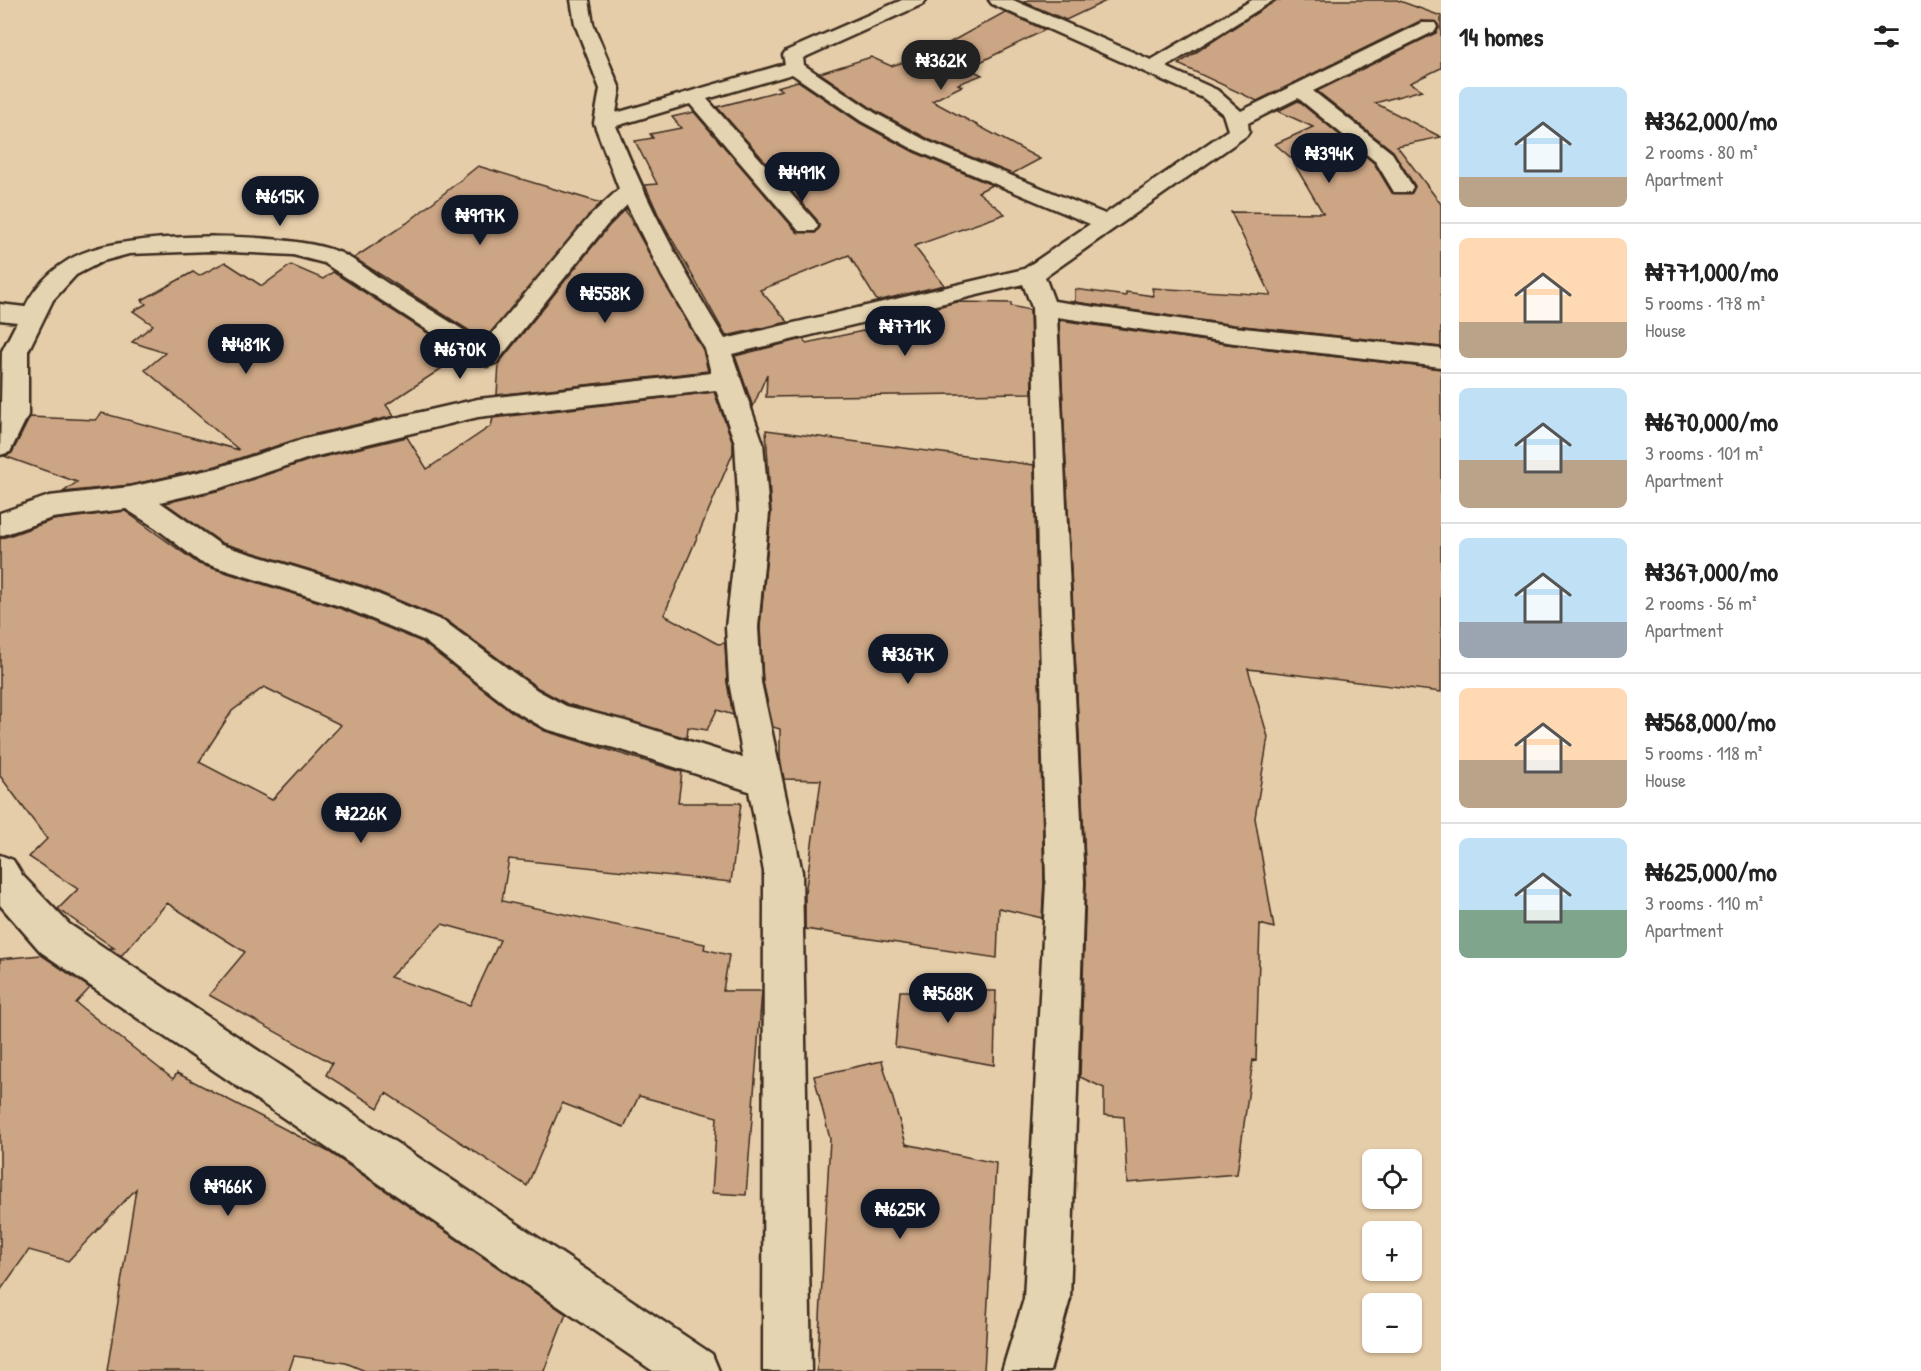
<!DOCTYPE html>
<html lang="en">
<head>
<meta charset="utf-8">
<style>
	:root { --surface:#fff; --page:#f6f6f6; --text:#222; --muted:#767676; --line:#e0e0e0; --accent:#111827 }
	body { margin:0; font-family:"Patrick Hand",sans-serif; background:var(--page); color:var(--text); height:100vh; display:flex; flex-direction:column; font-size:22px; white-space:nowrap }
	* { box-sizing:border-box; margin:0 }
	p { font-size:20px; color:var(--muted) }
	.icon { flex:none; width:33px; height:33px; fill:none; stroke:currentColor; stroke-width:2; stroke-linecap:round; stroke-linejoin:round }
	.map { position:relative; flex:1; overflow:hidden }
	.panel { display:flex; flex-direction:column; background:var(--surface); width:480px }
	.panel>* { flex:none }
	.fabs { position:absolute; left:1362px; top:1149px; display:grid; gap:12px }
	.fabs a { display:grid; place-items:center; width:60px; height:60px; border-radius:9px; background:var(--surface); box-shadow:0 2px 4px #0004; font-size:30px }
	.price { position:absolute; translate:-50% -51px; padding:0 14px; border-radius:21px; background:var(--accent); color:#fff; font-size:20px; line-height:39px; filter:drop-shadow(0 2px 3px #0008) }
	.price::after { content:''; position:absolute; left:50%; top:36px; width:18px; height:14px; margin-left:-9px; background:inherit; clip-path:polygon(0 0,100% 0,50% 100%) }
	.price.current { background:#222; color:#fff }
	ul { padding:0; list-style:none }
	li { display:flex; align-items:center; gap:18px; height:150px; padding:0 18px }
	li+li { border-top:2px solid var(--line) }
	li span { display:grid; place-items:center; flex:none; width:168px; height:120px; border-radius:9px; color:#555 }
	li>.icon { margin-inline-start:auto }
	span .icon { width:72px; height:72px; fill:#fffc; stroke-width:1 }
	li b { font-size:26px }
	h2 { display:flex; justify-content:space-between; align-items:center; height:72px; padding:0 18px; font-size:26px }
	main { display:flex; flex:1; min-height:0 }
	.map>svg:first-child { display:block }
	.building { fill:#cba584; stroke:#3b2a1e; stroke-width:1.5; fill-rule:evenodd }
	.lines { fill:none; stroke-linecap:round; stroke-linejoin:round }
	.street-casing { stroke:#3b2a1e; stroke-width:5 }
	.street { fill:#e5d4b1; fill-rule:evenodd }
</style>
</head>
<body>
<main>
<div class="map">
<svg width="1441" height="1371" viewBox="0 0 1441 1371">
	<rect width="100%" height="100%" fill="#e6cda9"/>
	<filter id="ink" filterUnits="userSpaceOnUse"><feTurbulence type="fractalNoise" baseFrequency=".0167" numOctaves="2"/><feDisplacementMap in="SourceGraphic" scale="12" xChannelSelector="R" yChannelSelector="G"/><feConvolveMatrix kernelMatrix="1 2 1 2 8 2 1 2 1" color-interpolation-filters="sRGB"/></filter>
	<g filter="url(#ink)">
		<path class="building" d="M1028,0H1108L1066,20L1024,2Z
			M1276,0H1397L1441,16V68L1410,83L1422,90L1375,103L1441,137L1397,146L1441,204V347L1234,325L1075,302V289L1126,296V292L1154,296L1152,288L1271,295L1231,212L1323,213L1294,164L1297,163L1275,144L1313,127L1278,111L1298,101L1374,163L1392,193H1412L1415,186L1393,151L1317,91L1436,33L1439,28L1437,22L1420,21L1257,101L1178,64Z
			M1005,12L1045,30L968,68L982,75L958,84L962,86L932,101L1040,159L1012,174L930,140L876,111L820,73L871,57L891,66L927,55Z
			M798,81L860,123L914,152L992,185L978,192L1005,214L914,246L944,285L877,301L849,255L760,290L788,322L726,336L658,214L645,185L657,184L635,141L653,138L650,134L681,128L672,117L694,112L797,232L815,233L820,227L817,220L717,107L782,90L777,87Z
			M478,166L601,203L484,340L354,258L407,223Z
			M625,210L703,350L708,371L497,395L499,363L609,226Z
			M225,262L262,286L291,265L323,279L333,272L462,355L386,405L394,416L303,437L216,466L130,485L63,492L77,482L4,456L12,453L30,417L95,420L102,413L239,450L145,370L165,353L132,342L153,325L133,311L146,304L142,300L193,272L199,276Z
			M957,302L1011,303V306L1030,310L1032,393L766,397L767,374L753,407L735,356L803,339L806,343L892,325L888,319Z
			M1059,320L1234,345L1441,369V692L1248,669L1268,737L1255,818L1274,928L1260,924L1256,1061L1253,1060L1237,1174L1127,1183L1124,1117L1104,1115V1088L1080,1077L1086,882Z
			M714,392L733,443V453L664,615L718,644L725,643L727,682L733,715L717,710L707,730L688,727L687,738L567,704L538,688L446,620L364,586L222,543L165,503L221,490L310,460L407,437L427,469L491,426L493,418Z
			M766,430L1034,465L1044,882L1042,918L999,908L997,958L805,929V894L821,780L784,779L780,758V729L773,727L763,682L760,627L771,513Z
			M125,511L199,564L342,609L422,642L512,712L545,731L682,772L678,803H741L731,882L509,859L502,901L705,944L704,949L729,955L723,991H762L746,1195L712,1193L717,1117L639,1096L624,1127L562,1103L527,1186L386,1093L378,1108L326,1075L332,1063L209,995L245,952L167,903L121,956L109,948H114L58,909L78,889L29,857L47,839L0,776V539L53,520ZM264,687L341,725L272,800L199,762L232,711ZM442,924L500,940L470,1005L390,977Z
			M41,955L90,988L76,1003L173,1079L177,1073L329,1152L566,1314L544,1371H365L346,1363L294,1356L289,1371H107L136,1189L68,1261L29,1250L0,1291V959Z
			M900,991H996L994,1065L895,1047Z
			M882,1061L906,1144L996,1163L984,1371H817L830,1139L814,1076Z"/>
		<g class="lines">
			<g class="street-casing">
				<path id="street" d="M571,0H589L593,24L620,89L616,113L785,64L783,55L786,51L902,0H926L923,4L803,58L804,65L875,113L929,142L1105,214L1228,130L1223,114L1203,98L992,4L989,0H1013L1151,60L1252,0H1274L1166,67L1217,90L1241,111L1421,23H1435L1437,27L1435,31L1313,91L1392,153L1413,187L1410,192H1394L1376,162L1298,98L1248,123L1249,132L1246,136L1045,277L1054,301L1234,327L1441,349V367L1234,343L1057,317L1084,882L1070,1299L1050,1371H1002L1024,1299L1046,882L1032,307L1023,284L732,354L763,443L769,513L758,627L761,682L802,872L811,1371H763L764,872L749,791L625,751L546,729L513,710L423,640L343,607L200,562L156,528L126,509L52,518L0,536V513L49,496L130,487L217,468L304,439L478,399L711,373L705,349L662,276L627,205L607,225L496,363L487,366L478,363L324,263L293,255L210,251L129,254L103,261L76,275L53,300L28,351V415L10,452L0,455L2,351L17,322L0,320V304L25,307C37,282 61,260 88,251C139,232 291,231 341,253C357,261 372,273 387,283C420,303 452,323 484,343L591,215L619,189L594,123L600,89L575,24ZM792,74L861,121L915,150L1090,224L1024,269L725,339C682,270 646,201 616,126L690,104L799,231H815L818,226L815,221L707,99ZM716,390L735,443L739,513L726,627L729,682L743,758L625,721L566,706L537,690L445,622L363,588L221,545L160,502L220,488L309,458L478,417Z
					M0,855L13,860L22,875L69,924L712,1354L719,1371H653L41,952L0,905Z"/>
			</g>
			<use href="#street" class="street"/>
		</g>
	</g>
</svg>
<div class="fabs">
<a><svg class="icon" aria-label="locate" viewBox="0 0 24 24"><circle cx="12" cy="12" r="6"/><path d="M12 2v4M12 18v4M2 12h4M18 12h4"/></svg></a>
<a>+</a>
<a>−</a>
</div>
<b class="price current" style="left:941px;top:91px">₦362K</b>
<b class="price" style="left:1329px;top:184px">₦394K</b>
<b class="price" style="left:802px;top:203px">₦491K</b>
<b class="price" style="left:280px;top:227px">₦615K</b>
<b class="price" style="left:480px;top:246px">₦917K</b>
<b class="price" style="left:605px;top:324px">₦558K</b>
<b class="price" style="left:905px;top:357px">₦771K</b>
<b class="price" style="left:246px;top:375px">₦481K</b>
<b class="price" style="left:460px;top:380px">₦670K</b>
<b class="price" style="left:908px;top:685px">₦367K</b>
<b class="price" style="left:361px;top:844px">₦226K</b>
<b class="price" style="left:948px;top:1024px">₦568K</b>
<b class="price" style="left:228px;top:1217px">₦966K</b>
<b class="price" style="left:900px;top:1240px">₦625K</b>
</div>
<section class="panel">
<h2>14 homes<svg class="icon" aria-label="filters" viewBox="0 0 24 24"><path d="M4 7h16M4 17h16"/><circle cx="9" cy="7" r="2"/><circle cx="15" cy="17" r="2"/></svg></h2>
<ul>
<li><span style="background:linear-gradient(#bfe0f5 75%,#b9a48a 0)"><svg class="icon" aria-label="home" viewBox="0 0 24 24"><path d="M3 11l9-7 9 7M6 9v11h12V9"/></svg></span><div><b>₦362,000/mo</b><p>2 rooms · 80 m²</p><p>Apartment</p></div></li>
<li><span style="background:linear-gradient(#ffd9b3 70%,#b9a48a 0)"><svg class="icon" aria-label="home" viewBox="0 0 24 24"><path d="M3 11l9-7 9 7M6 9v11h12V9"/></svg></span><div><b>₦771,000/mo</b><p>5 rooms · 178 m²</p><p>House</p></div></li>
<li><span style="background:linear-gradient(#bfe0f5 60%,#b9a48a 0)"><svg class="icon" aria-label="home" viewBox="0 0 24 24"><path d="M3 11l9-7 9 7M6 9v11h12V9"/></svg></span><div><b>₦670,000/mo</b><p>3 rooms · 101 m²</p><p>Apartment</p></div></li>
<li><span style="background:linear-gradient(#bfe0f5 70%,#9aa5b1 0)"><svg class="icon" aria-label="home" viewBox="0 0 24 24"><path d="M3 11l9-7 9 7M6 9v11h12V9"/></svg></span><div><b>₦367,000/mo</b><p>2 rooms · 56 m²</p><p>Apartment</p></div></li>
<li><span style="background:linear-gradient(#ffd9b3 60%,#b9a48a 0)"><svg class="icon" aria-label="home" viewBox="0 0 24 24"><path d="M3 11l9-7 9 7M6 9v11h12V9"/></svg></span><div><b>₦568,000/mo</b><p>5 rooms · 118 m²</p><p>House</p></div></li>
<li><span style="background:linear-gradient(#bfe0f5 60%,#7fa58c 0)"><svg class="icon" aria-label="home" viewBox="0 0 24 24"><path d="M3 11l9-7 9 7M6 9v11h12V9"/></svg></span><div><b>₦625,000/mo</b><p>3 rooms · 110 m²</p><p>Apartment</p></div></li>
</ul>
</section>
</main>
</body>
</html>
